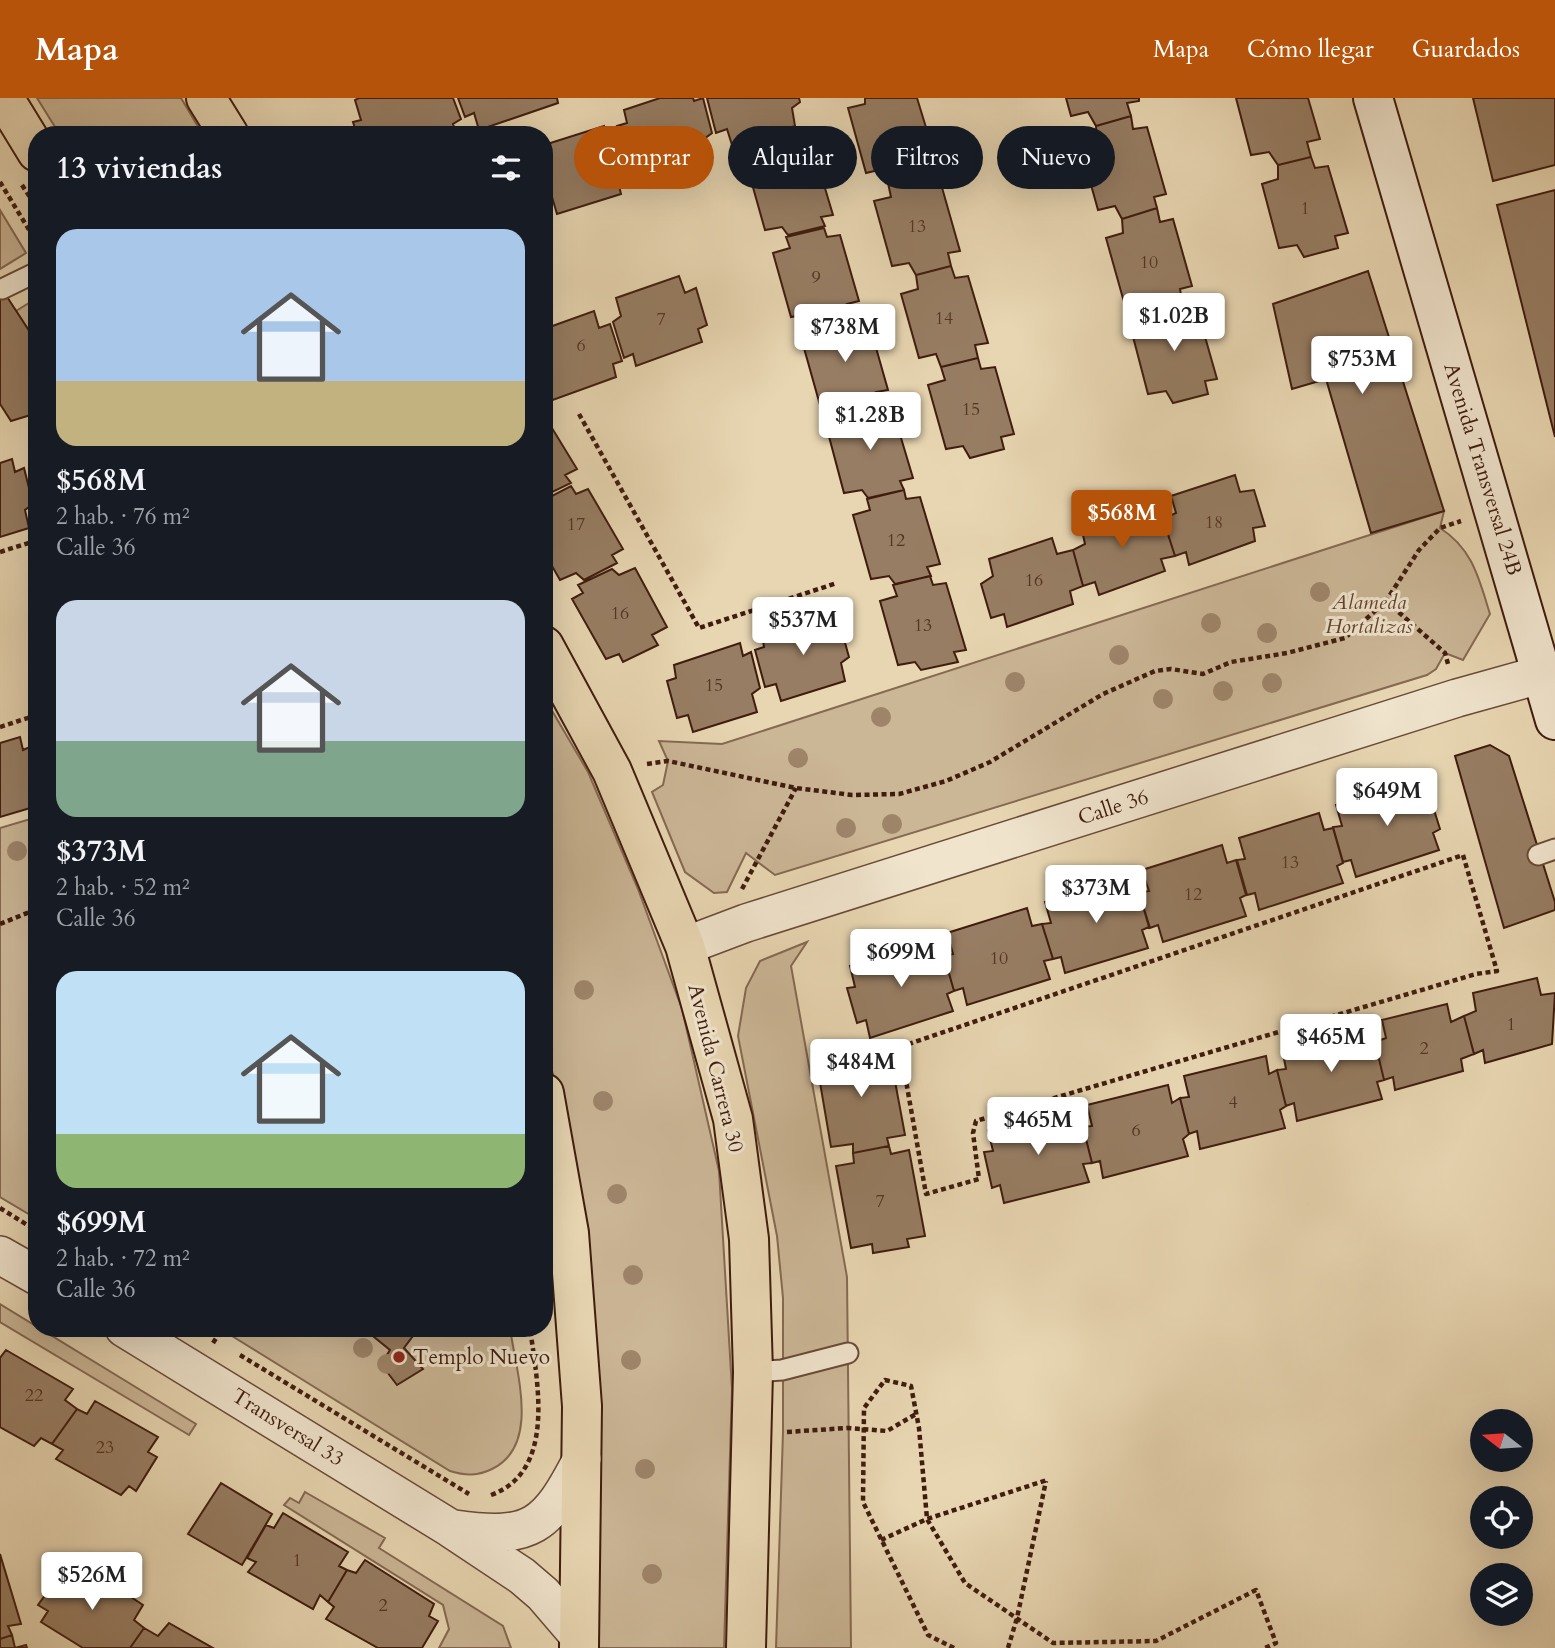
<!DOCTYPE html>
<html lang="es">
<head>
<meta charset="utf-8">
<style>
	:root { --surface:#171b24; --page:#242831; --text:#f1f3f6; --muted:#9ea1a6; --accent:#b45309 }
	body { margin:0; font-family:Cardo,serif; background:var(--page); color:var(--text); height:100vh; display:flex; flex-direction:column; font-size:26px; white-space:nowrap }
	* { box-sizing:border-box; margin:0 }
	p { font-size:23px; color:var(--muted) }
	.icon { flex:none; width:38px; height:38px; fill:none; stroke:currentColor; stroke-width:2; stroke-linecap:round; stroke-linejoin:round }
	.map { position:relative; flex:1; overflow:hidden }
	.panel { position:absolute; left:28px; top:28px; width:525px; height:1211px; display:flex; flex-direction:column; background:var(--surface); border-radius:28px; box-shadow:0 7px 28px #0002 }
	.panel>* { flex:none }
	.hud { position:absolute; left:574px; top:28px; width:665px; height:63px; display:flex; gap:14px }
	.needle { width:46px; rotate:287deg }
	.tools { position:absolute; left:1470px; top:1311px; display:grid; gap:14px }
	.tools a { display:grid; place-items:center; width:63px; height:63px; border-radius:50%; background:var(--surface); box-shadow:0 7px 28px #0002; font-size:35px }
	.price { position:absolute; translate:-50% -60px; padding:0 16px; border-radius:7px; background:#fff; color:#222; font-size:23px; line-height:46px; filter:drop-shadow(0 2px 4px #0008) }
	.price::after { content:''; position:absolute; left:50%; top:42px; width:21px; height:16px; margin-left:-10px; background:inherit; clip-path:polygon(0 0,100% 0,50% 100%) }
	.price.current { background:var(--accent); color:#fff }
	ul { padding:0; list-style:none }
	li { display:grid; align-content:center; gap:14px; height:371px; padding:0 28px }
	li span { display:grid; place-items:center; height:217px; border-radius:21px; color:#555 }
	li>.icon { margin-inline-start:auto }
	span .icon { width:126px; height:126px; fill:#fffc; stroke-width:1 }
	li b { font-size:30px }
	h2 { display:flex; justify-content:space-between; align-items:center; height:84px; padding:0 28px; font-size:30px }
	.tag { padding:0 24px; border-radius:32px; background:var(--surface); box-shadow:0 7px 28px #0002; font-size:24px; line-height:63px }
	.tag.current { background:var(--accent); color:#fff }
	header { display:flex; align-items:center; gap:42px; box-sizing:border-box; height:98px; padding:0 35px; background:var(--accent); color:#fff }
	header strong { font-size:33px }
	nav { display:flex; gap:38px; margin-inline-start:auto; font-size:24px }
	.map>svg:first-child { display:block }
	.green { fill:#cbb696; stroke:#856952; stroke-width:2 }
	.building { fill:#977d63; stroke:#3f1c0e; stroke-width:2 }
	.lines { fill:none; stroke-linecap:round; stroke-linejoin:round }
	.lane-casing { stroke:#694a37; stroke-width:23 }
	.street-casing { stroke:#694a37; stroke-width:40 }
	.secondary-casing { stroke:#3f1c0e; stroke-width:42 }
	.primary-casing { stroke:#3f1c0e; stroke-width:42 }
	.path { stroke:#3f1c0e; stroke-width:4.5; stroke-dasharray:5 3.5; stroke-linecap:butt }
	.lane { stroke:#f0e4cd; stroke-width:19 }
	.street { stroke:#f0e4cd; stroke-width:37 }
	.secondary { stroke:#f0e4cd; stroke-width:38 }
	.primary { stroke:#e8d6b2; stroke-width:38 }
	.tree { fill:#9e856a }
	.poi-dot { fill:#8f2418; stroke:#f0e4cd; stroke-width:2.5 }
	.labels { text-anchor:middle; stroke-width:6; stroke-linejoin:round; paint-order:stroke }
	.number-label { font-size:18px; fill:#553423 }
	.street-label { font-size:21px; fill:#3f1c0e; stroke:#f0e4cd }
	.park-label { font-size:21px; font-style:italic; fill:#624230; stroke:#f0e4cd }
	.poi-label { font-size:21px; fill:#3f1c0e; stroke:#f0e4cd; text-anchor:start }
</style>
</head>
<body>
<header>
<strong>Mapa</strong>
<nav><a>Mapa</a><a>Cómo llegar</a><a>Guardados</a></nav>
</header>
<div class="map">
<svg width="1555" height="1550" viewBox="0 0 1555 1550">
	<rect width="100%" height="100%" fill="#e8d6b2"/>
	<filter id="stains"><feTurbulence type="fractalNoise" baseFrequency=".00286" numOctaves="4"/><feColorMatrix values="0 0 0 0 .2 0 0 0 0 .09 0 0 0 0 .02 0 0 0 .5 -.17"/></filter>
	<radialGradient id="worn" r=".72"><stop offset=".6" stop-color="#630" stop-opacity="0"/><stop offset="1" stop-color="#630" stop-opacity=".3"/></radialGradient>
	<path class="green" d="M37,0H181L203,37H60Z
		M0,112L26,155L0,171Z
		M37,200V245L16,213Z
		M1444,413L1440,430C1473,451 1479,481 1490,516L1463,562L1445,555L1436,571L1427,577L775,777L746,755L727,794L714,795L685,774L652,694L663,687L668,663L659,643L722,646Z
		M544,599L588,674L638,791L682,911L719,1073L732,1291L724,1550H593L560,1000L544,946Z
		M37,719V1121L0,1099V730Z
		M807,844L791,868L847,1179L851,1550H776L783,1334V1200L777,1138L738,938L746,890L760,863Z
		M0,1206L196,1326L189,1337L0,1224Z
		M237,1230H510C516,1274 541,1347 492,1371C478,1378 466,1378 450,1373L232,1238Z
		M305,1394L385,1440L379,1450L503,1528L511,1550H439L449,1531L443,1507L284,1407L290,1400L299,1405Z"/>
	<path class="building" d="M359,0H453L461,21L453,26L457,37H357L353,24L361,22L355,2Z
		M458,0H557L558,5L479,32L474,15L465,19Z
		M660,0H693L694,3L703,0L712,35L704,41L707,59L643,78L639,62L628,66L617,28L627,25L624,12Z
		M707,0H799L800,4L792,10L795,28L732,47L727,31L716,35Z
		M865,0H917L935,59L922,62L925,75L888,85L883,71L866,75L848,10L865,6Z
		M1066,0H1139V3L1127,5L1131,18L1096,28L1088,14L1071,18Z
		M1236,0H1308L1320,41L1307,44L1311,59L1278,67L1269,54L1251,57Z
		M1473,0H1555V67L1493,83Z
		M1131,18L1133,31L1147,29L1166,96L1154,99L1157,110L1122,121L1115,108L1098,112L1080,47L1097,43L1096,28Z
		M604,28L607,41L616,36L625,73L617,79L621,96L557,116L552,99L544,102V47Z
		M797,42L800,52L813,50L833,117L821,119L825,128L788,137L782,129L765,132L747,68L764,63L760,52Z
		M1311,59L1315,70L1328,68L1348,135L1335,138L1338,150L1304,159L1297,147L1279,150L1262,86L1278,81V67Z
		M925,75L928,88L941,86L960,153L948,155L951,168L916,177L909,165L892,168L874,103L891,99L888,85Z
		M1555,92V339L1497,107Z
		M1157,110L1160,124L1173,121L1192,188L1180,191L1182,203L1147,213L1141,200L1124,204L1106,140L1123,135L1122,121Z
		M824,130L827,139L840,137L859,203L847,206L851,215L814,224L808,216L791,219L773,155L790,150L786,139Z
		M951,168L955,180L968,178L988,245L975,247L978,260L941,269L936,256L919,260L901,196L918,191L916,177Z
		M1368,173L1444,413L1371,435L1326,281L1292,291L1273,206Z
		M679,178L685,195L696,190L707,227L698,231L702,244L636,268L633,256L624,260L613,224L621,218L616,200Z
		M0,188L37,245V315L11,323L0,306Z
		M1182,203L1185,216L1198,214L1217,281L1205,283L1208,296L1173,305L1166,293L1148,296L1131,231L1148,227L1147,213Z
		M594,213L599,230L610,226L622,263L613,266L616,279L550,303L547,291L544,292V231Z
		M853,218L856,227L869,225L888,292L876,294L880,303L843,312L838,304L820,307L802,243L819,238L815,227Z
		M978,260L981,271L995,269L1014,336L1001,339L1004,351L970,360L963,348L946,351L928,287L945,282L941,269Z
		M877,306L880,315L893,313L913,380L900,383L904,392L868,400L862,392L844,395L827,331L843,327L840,316Z
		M544,317L577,371L565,377L571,385L544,398Z
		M12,361L15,374L24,370L33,406L25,412L29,430L0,439V365Z
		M1235,377L1240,394L1254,392L1265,428L1253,430L1255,443L1189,467L1186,454L1175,458L1163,421L1176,415L1171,398Z
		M571,388L576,396L588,391L623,451L612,457L617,465L584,482L576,475L560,482L544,454V402Z
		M904,392L906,401L920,399L940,466L927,469L931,478L895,486L889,478L871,481L853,417L870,412L867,401Z
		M1144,407L1149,424L1163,421L1175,458L1161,461L1165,473L1099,497L1095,484L1083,488L1073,452L1085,446L1081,428Z
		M1052,440L1057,456L1073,452L1083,488L1070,493L1073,506L1007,529L1004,516L991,520L981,486L993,478L989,461Z
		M635,470L667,529L652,537L658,547L623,564L619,556L606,561L572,501L583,495L578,487L612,471L619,477Z
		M930,478L933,487L946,485L966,552L954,554L958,564L921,572L915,564L898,567L880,503L897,498L893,487Z
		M828,514L831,527L839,523L849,559L841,565L845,583L781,603L776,586L765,589L755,552L764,549L762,536Z
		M740,545L743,558L751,554L760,590L752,596L757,614L693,634L688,617L677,620L667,583L676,580L674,567Z
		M20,639L23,652L32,648L37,664V688L33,690L37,708L0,719V645Z
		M1490,647L1509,658L1555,804V812L1504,830L1455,658Z
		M1415,682L1421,699L1429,696L1440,731L1433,735L1439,752L1356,779L1351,762L1343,764L1333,729L1342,728L1336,707Z
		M1319,715L1324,732L1333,730L1343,765L1337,768L1343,785L1259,812L1255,795L1247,797L1237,762L1245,761L1239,740Z
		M1222,747L1227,765L1236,762L1246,797L1240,800L1246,818L1163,844L1158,827L1150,830L1139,795L1149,793L1142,772Z
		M1124,779L1130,797L1139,794L1149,829L1142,832L1148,850L1065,875L1061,859L1053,861L1042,826L1051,825L1045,804Z
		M1027,810L1032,828L1042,826L1053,861L1044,863L1050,881L967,907L963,890L954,893L944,858L953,856L947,835Z
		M929,843L934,860L944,858L954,893L947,896L953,913L870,940L866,922L857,925L847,890L855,889L850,868Z
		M1537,880L1541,897L1555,895L1552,946L1485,965L1483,952L1474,956L1464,918L1476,913L1473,895Z
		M1447,906L1451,924L1464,918L1474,956L1461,961L1463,973L1395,992L1393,979L1384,982L1375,944L1386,940L1382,922Z
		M1363,930L1367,948L1375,944L1384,982L1377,984L1382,1001L1297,1023L1294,1005L1286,1008L1277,972L1286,971L1282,950Z
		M868,948L871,955L889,951L905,1037L887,1040L889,1048L853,1055V1046L831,1049L817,967L834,964L832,955Z
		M1266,958L1269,976L1277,972L1286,1008L1280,1012L1285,1030L1200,1051L1197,1033L1189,1036L1180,1000L1189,999L1184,978Z
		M1168,987L1172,1005L1180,1000L1189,1036L1183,1041L1188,1058L1103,1080L1100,1063L1092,1065L1083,1029L1092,1028L1087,1007Z
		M1068,1012L1073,1030L1083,1029L1092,1065L1083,1066L1089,1084L1004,1105L1000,1087L992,1090L984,1054L993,1053L988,1032Z
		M889,1048L891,1056L909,1052L925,1138L907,1141L909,1149L873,1155L872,1146L851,1150L836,1068L854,1065L853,1055Z
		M363,1230H419L404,1250L423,1271L397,1287L381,1266L390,1252Z
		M6,1252L73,1291L65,1302L77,1311L52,1346L41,1340L34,1348L0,1329V1260Z
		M95,1303L158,1339L148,1354L157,1359L136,1393L129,1388L121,1397L56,1361L63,1352L52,1346L77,1311L87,1316Z
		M221,1385L272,1416L242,1467L188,1436Z
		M283,1415L348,1454L339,1468L347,1472L328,1504L320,1497L313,1511L248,1474L256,1464L247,1460L266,1427L274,1430Z
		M0,1456L21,1526L8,1528L12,1537L0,1541Z
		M365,1462L434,1506L429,1518L438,1523L422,1550H378L326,1521L334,1509L328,1504L347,1472L356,1475Z
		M81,1466L143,1507L134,1522L144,1530L130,1550H83L41,1524L48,1513L38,1507L61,1475L71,1481Z
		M169,1525L213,1550H130L144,1530L158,1538Z
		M12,1537L15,1550L26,1547L27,1550H0V1541Z"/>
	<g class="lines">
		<g class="lane-casing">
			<path id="lane" d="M2,191L37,174
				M1538,757L1555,751
				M753,1274L782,1272L848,1255"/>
		</g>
		<g class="street-casing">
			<path id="street" d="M685,848L746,825L1457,600L1543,576
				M0,1157L37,1178
				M124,1230L450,1430L522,1478L543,1496L579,1538
				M455,1431C532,1442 547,1429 582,1361"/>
		</g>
		<g class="secondary-casing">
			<path id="secondary" d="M1373,0L1555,622"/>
		</g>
		<g class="primary-casing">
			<path id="primary" d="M4,0L37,54
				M206,0L229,37
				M544,548L612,673L685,848L733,1021L749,1141L753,1274L746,1550
				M544,995L569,1135L582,1308L579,1550"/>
		</g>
		<path class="path" d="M0,84L37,145
			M22,87L37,110
			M579,316L699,530L837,485
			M0,454L35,443L37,445
			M1386,503L1445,555L1448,566
			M0,629L37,617
			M647,666L668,663L796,690L852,697L899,696L946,683L990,664L1103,596L1155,573L1171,571L1203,576L1231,564L1287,555L1345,540L1386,503L1419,452L1440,430L1461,423
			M1463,757L1497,873L1476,876L976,1023L973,1035L979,1081L926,1096L900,949Z
			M742,791L796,690
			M0,826L37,811
			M0,1110L37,1133
			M213,1245L223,1230
			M240,1257L469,1396
			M787,1334L847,1330L887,1333L916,1316
			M491,1397C557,1373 537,1283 530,1230
			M881,1442L927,1421L1047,1382
			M954,1550L928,1537L863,1404L864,1310L885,1282L911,1288L919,1330L927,1421L965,1485L1053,1545L1156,1543L1256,1492L1276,1545L1265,1550
			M1008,1550L1017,1520L1046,1383"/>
		<use href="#lane" class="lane"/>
		<use href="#street" class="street"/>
		<use href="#secondary" class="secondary"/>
		<use href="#primary" class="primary"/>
	</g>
	<g class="tree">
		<circle cx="1320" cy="494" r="10"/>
		<circle cx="1211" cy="525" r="10"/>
		<circle cx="1267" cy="535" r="10"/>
		<circle cx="1119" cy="557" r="10"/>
		<circle cx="1015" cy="584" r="10"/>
		<circle cx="1272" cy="585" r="10"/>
		<circle cx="1223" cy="593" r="10"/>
		<circle cx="1163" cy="601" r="10"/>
		<circle cx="881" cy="619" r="10"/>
		<circle cx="798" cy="660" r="10"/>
		<circle cx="892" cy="726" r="10"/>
		<circle cx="846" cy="730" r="10"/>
		<circle cx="17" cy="753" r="10"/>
		<circle cx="584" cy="892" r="10"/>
		<circle cx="603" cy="1003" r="10"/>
		<circle cx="617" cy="1096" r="10"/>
		<circle cx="633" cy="1177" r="10"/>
		<circle cx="363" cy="1250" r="10"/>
		<circle cx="631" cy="1262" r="10"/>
		<circle cx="387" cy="1266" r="10"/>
		<circle cx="645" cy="1371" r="10"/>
		<circle cx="652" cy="1476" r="10"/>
	</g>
	<circle class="poi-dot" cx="399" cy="1259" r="7"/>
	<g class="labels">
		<g class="number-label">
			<text x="1305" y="116">1</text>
			<text x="917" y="134">13</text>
			<text x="1149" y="170">10</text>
			<text x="816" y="185">9</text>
			<text x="944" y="226">14</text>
			<text x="661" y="227">7</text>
			<text x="581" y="253">6</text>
			<text x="971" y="317">15</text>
			<text x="1214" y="430">18</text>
			<text x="576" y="432">17</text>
			<text x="896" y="448">12</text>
			<text x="1034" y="488">16</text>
			<text x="620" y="521">16</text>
			<text x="923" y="533">13</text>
			<text x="714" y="593">15</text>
			<text x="1290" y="770">13</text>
			<text x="1193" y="802">12</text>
			<text x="999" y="866">10</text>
			<text x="1511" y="932">1</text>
			<text x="1424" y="956">2</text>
			<text x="1233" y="1010">4</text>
			<text x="1136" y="1038">6</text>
			<text x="880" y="1109">7</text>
			<text x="34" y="1303">22</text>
			<text x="105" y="1355">23</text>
			<text x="297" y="1468">1</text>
			<text x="383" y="1513">2</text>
		</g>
		<g class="street-label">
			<text transform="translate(1483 371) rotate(73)" y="7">Avenida Transversal 24B</text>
			<text transform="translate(1113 709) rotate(-18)" y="7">Calle 36</text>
			<text transform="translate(716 970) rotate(76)" y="7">Avenida Carrera 30</text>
			<text transform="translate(288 1329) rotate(32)" y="7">Transversal 33</text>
		</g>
		<g class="park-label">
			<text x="1369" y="511">Alameda<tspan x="1369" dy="24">Hortalizas</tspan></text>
		</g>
		<g class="poi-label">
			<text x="413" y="1266">Templo Nuevo</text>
		</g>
	</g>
	<rect width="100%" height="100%" filter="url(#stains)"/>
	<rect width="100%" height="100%" fill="url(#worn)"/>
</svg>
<div class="tools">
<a><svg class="needle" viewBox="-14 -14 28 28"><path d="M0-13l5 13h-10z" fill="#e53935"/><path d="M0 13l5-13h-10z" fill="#9ea1a6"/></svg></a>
<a><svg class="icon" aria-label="locate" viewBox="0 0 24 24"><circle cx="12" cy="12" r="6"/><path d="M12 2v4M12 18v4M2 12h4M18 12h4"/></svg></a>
<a><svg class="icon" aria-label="layers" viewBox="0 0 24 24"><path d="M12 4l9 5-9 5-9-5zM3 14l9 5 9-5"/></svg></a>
</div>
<b class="price" style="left:1174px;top:255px">$1.02B</b>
<b class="price" style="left:845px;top:266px">$738M</b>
<b class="price" style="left:1362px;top:298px">$753M</b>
<b class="price" style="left:870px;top:354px">$1.28B</b>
<b class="price current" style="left:1122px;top:452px">$568M</b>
<b class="price" style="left:803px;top:559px">$537M</b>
<b class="price" style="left:1387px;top:730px">$649M</b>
<b class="price" style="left:1096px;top:827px">$373M</b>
<b class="price" style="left:901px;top:891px">$699M</b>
<b class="price" style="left:1331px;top:976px">$465M</b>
<b class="price" style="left:861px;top:1001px">$484M</b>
<b class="price" style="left:1038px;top:1059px">$465M</b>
<b class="price" style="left:92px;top:1514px">$526M</b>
<div class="hud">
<a class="tag current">Comprar</a>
<a class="tag">Alquilar</a>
<a class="tag">Filtros</a>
<a class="tag">Nuevo</a>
</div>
<section class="panel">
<h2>13 viviendas<svg class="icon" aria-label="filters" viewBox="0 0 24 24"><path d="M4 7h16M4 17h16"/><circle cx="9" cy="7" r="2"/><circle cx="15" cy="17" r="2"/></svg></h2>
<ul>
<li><span style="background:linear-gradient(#a9c7e8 70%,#c2b280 0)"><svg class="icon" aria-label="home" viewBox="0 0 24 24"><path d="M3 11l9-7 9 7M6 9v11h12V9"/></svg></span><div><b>$568M</b><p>2 hab. · 76 m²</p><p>Calle 36</p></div></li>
<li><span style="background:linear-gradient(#c9d6e8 65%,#7fa58c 0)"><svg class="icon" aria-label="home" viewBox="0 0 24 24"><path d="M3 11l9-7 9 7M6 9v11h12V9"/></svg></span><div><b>$373M</b><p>2 hab. · 52 m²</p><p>Calle 36</p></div></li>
<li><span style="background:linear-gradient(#bfe0f5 75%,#8fb573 0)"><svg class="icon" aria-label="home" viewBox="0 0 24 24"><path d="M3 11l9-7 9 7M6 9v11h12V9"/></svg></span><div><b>$699M</b><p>2 hab. · 72 m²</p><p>Calle 36</p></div></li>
</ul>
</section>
</div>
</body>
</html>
